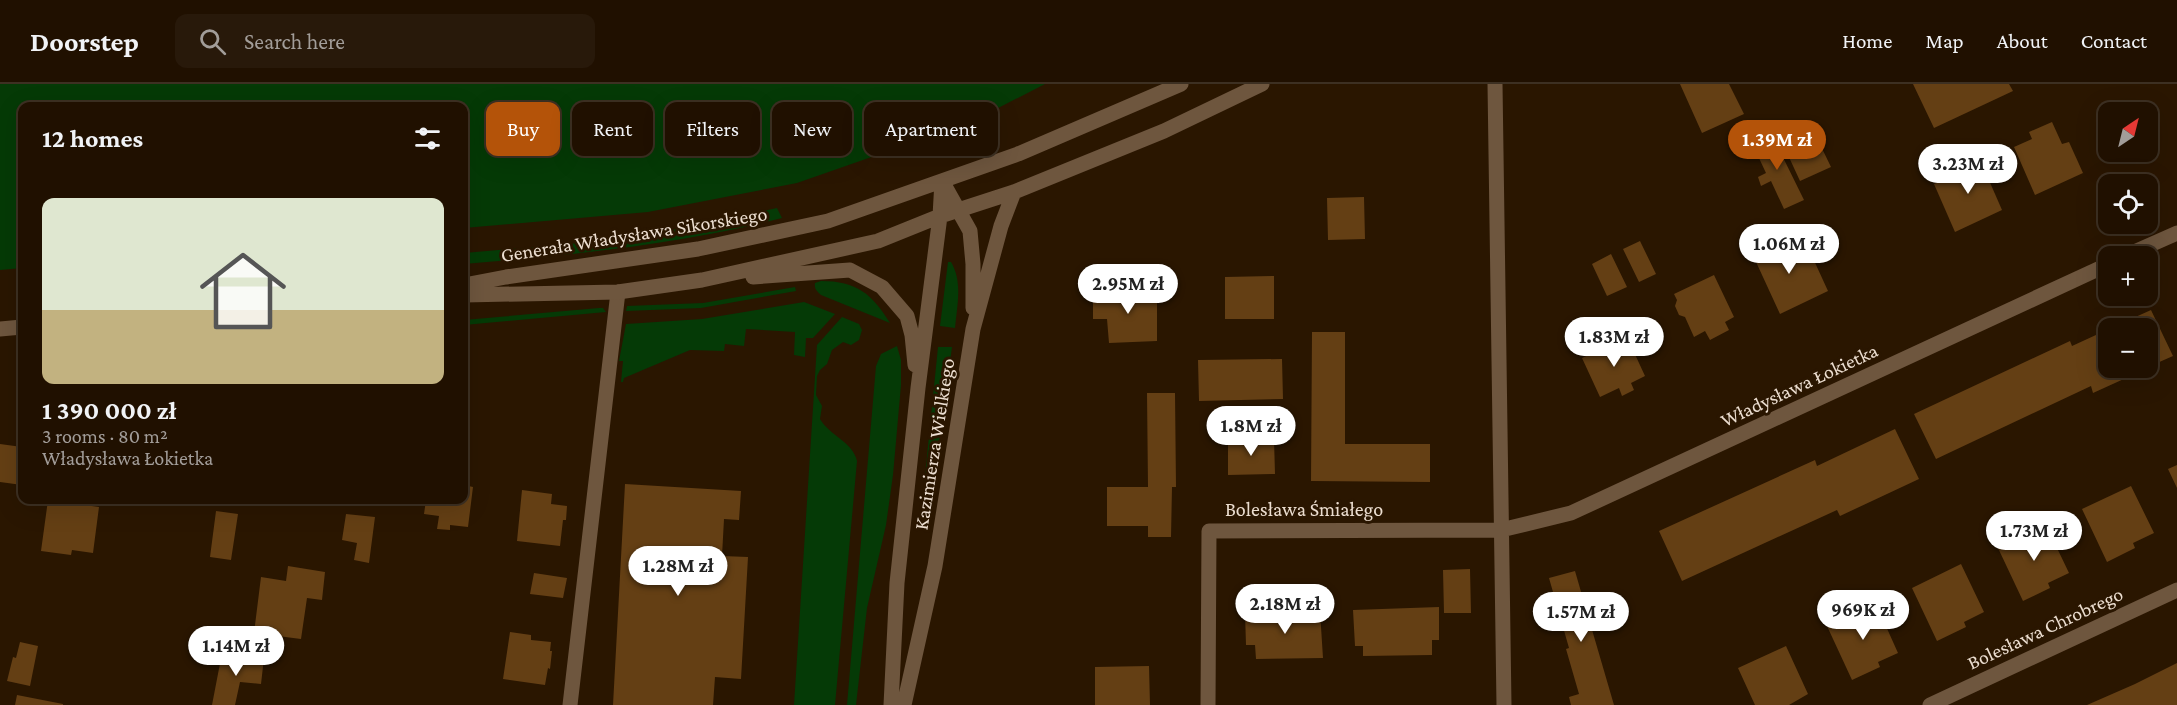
<!DOCTYPE html>
<html lang="en">
<head>
<meta charset="utf-8">
<style>
	:root { --surface:#201000; --page:#28190a; --text:#f1f3f6; --muted:#a29d99; --line:#3d3022; --accent:#b45309 }
	body { margin:0; font-family:"Crimson Pro",serif; background:var(--page); color:var(--text); height:100vh; display:flex; flex-direction:column; font-size:22px; white-space:nowrap }
	* { box-sizing:border-box; margin:0 }
	p { font-size:20px; color:var(--muted) }
	.icon { flex:none; width:33px; height:33px; fill:none; stroke:currentColor; stroke-width:2; stroke-linecap:round; stroke-linejoin:round }
	.map { position:relative; flex:1; overflow:hidden }
	.sheet { position:absolute; left:18px; top:18px; width:450px; height:402px; display:flex; flex-direction:column; background:var(--surface); border-radius:12px; box-shadow:0 6px 24px #0002,0 0 0 2px var(--line) }
	.sheet>* { flex:none }
	.top-card { position:absolute; left:486px; top:18px; width:570px; height:54px; display:flex; gap:12px }
	.needle { width:39px; rotate:35deg }
	.tools { position:absolute; left:2098px; top:18px; display:grid; gap:12px }
	.tools a { display:grid; place-items:center; width:60px; height:60px; border-radius:12px; background:var(--surface); box-shadow:0 6px 24px #0002,0 0 0 2px var(--line); font-size:30px }
	.price { position:absolute; translate:-50% -51px; padding:0 14px; border-radius:21px; background:#fff; color:#222; font-size:20px; line-height:39px; filter:drop-shadow(0 2px 3px #0008) }
	.price::after { content:''; position:absolute; left:50%; top:36px; width:18px; height:14px; margin-left:-9px; background:inherit; clip-path:polygon(0 0,100% 0,50% 100%) }
	.price.on { background:var(--accent); color:#fff }
	ul { padding:0; list-style:none }
	li { display:grid; align-content:center; gap:12px; height:318px; padding:0 24px }
	li span { display:grid; place-items:center; height:186px; border-radius:12px; color:#555 }
	li>.icon { margin-inline-start:auto }
	span .icon { width:108px; height:108px; fill:#fffc; stroke-width:1 }
	li b { font-size:26px }
	h2 { display:flex; justify-content:space-between; align-items:center; height:72px; padding:0 24px; font-size:26px }
	.chip { padding:0 21px; border-radius:12px; background:var(--surface); box-shadow:0 6px 24px #0002,0 0 0 2px var(--line); font-size:21px; line-height:54px }
	.chip.on { background:var(--accent); color:#fff }
	header { display:flex; align-items:center; gap:36px; box-sizing:border-box; height:84px; padding:0 30px; background:var(--surface); border-bottom:2px solid var(--line) }
	header strong { font-size:28px }
	nav { display:flex; gap:33px; margin-inline-start:auto; font-size:21px }
	.search { width:420px; height:54px; background:var(--page); display:flex; align-items:center; gap:15px; box-sizing:border-box; padding:0 21px; border-radius:12px; color:var(--muted); font-size:22px }
	.map>svg:first-child { display:block }
	.green { fill:#053a06 }
	.building { fill:#643f14 }
	.lines { fill:none; stroke-linecap:round; stroke-linejoin:round }
	.service { stroke:#6e563e; stroke-width:15 }
	.minor { stroke:#6e563e; stroke-width:15 }
	.tertiary { stroke:#6e563e; stroke-width:15 }
	.labels { text-anchor:middle; stroke-width:6; stroke-linejoin:round; paint-order:stroke }
	.street-label { font-size:20px; fill:#ecded0; stroke:#2a1600 }
</style>
</head>
<body>
<header>
<strong>Doorstep</strong>
<div class="search"><svg class="icon" aria-label="search" viewBox="0 0 24 24"><circle cx="10" cy="10" r="6"/><path d="M15 15l6 6"/></svg>Search here</div>
<nav><a>Home</a><a>Map</a><a>About</a><a>Contact</a></nav>
</header>
<div class="map">
<svg width="2177" height="621" viewBox="0 0 2177 621">
	<rect width="100%" height="100%" fill="#2a1600"/>
	<path class="green" d="M0,0H1045L969,39L797,99L648,128L464,144V22H22V184L0,186Z
		M777,124L782,134C677,161 571,171 464,180V169L570,160L683,144Z
		M948,178H951C963,198 957,222 955,244L940,242Z
		M821,197C857,197 872,210 890,239L821,211C817,207 814,205 815,199Z
		M795,203L796,207L701,224L626,227L627,222L703,219Z
		M804,218L835,230L813,254H806L805,273L794,271L795,248L746,245L744,262L725,260L724,267L690,266L624,294L623,298H621L623,277H619L626,240L702,235Z
		M599,224H603L606,228L464,241V236Z
		M842,233L859,240L862,246L859,256L851,261L843,258L832,266L827,280L820,286L817,292L816,311L822,322L820,335C830,352 853,358 857,377L835,621H794L817,261Z
		M897,262L901,276V301L893,391L886,441L867,524L856,621H847L876,282L881,270Z
		M938,263H952L930,424L925,429L922,422Z"/>
	<path class="building" d="M1680,0H1729L1744,30L1702,49Z
		M1913,0H2009L2013,7L1934,44Z
		M2052,38L2062,60L2069,58L2083,89L2035,111L2014,63L2032,55L2029,48Z
		M2148,38L2159,62L2148,67Z
		M1812,44L1831,83L1800,97L1782,58Z
		M1770,47L1804,116L1784,125L1771,97L1761,102L1758,93L1766,89L1751,57Z
		M2114,68H2146L2120,80Z
		M1971,75L1974,81L1981,78L2002,126L1955,148L1934,100L1952,92L1949,86Z
		M1364,113L1365,155L1328,156L1327,114Z
		M1777,156L1783,169L1806,159L1828,207L1780,230L1751,167Z
		M1640,157L1656,190L1639,198L1623,165Z
		M1611,170L1627,203L1607,212L1592,180Z
		M1714,191L1734,233L1725,238L1729,246L1710,256L1705,247L1694,253L1685,233L1679,231L1675,222L1677,216L1674,210Z
		M1274,192V235H1225V193Z
		M1132,199H1142V208L1157,207V257L1109,259L1107,235H1093V210L1131,207Z
		M2151,226L2173,272L2148,283V244H2111Z
		M2109,245V284H2148L2093,309L2091,302L1936,375L1914,330L2070,257L2072,262Z
		M1312,248H1345V360H1430V398L1311,397Z
		M1627,253L1645,292L1631,299L1634,306L1622,312L1619,304L1600,313L1582,274Z
		M1282,275L1283,315L1199,317L1198,276Z
		M1147,309H1175L1176,403H1172L1171,453H1148V442H1107V403H1148Z
		M1895,345L1919,395L1840,432L1837,426L1682,497L1659,447L1815,376L1817,382Z
		M1228,355H1274L1275,390L1228,391Z
		M0,360L22,363V401L0,398Z
		M2177,381V404L2168,385Z
		M625,400L741,407L739,436L724,435L722,472L748,473L741,595L715,593L713,621H613Z
		M464,401L473,403L468,443L450,441V446L437,445L439,432L424,430L426,416H464Z
		M2131,402L2154,449L2133,459L2135,464L2107,478L2082,425Z
		M522,406L552,410L551,420L567,422L566,436H563L560,462L517,457Z
		M48,416L99,423L93,469L72,466L71,471L41,467Z
		M216,427L238,430L231,476L210,473Z
		M346,430L375,433L369,479L354,476L357,459L342,456Z
		M2046,441L2069,489L2048,499L2050,504L2023,517L1998,464Z
		M1961,480L1984,528L1964,538L1966,543L1937,557L1912,504Z
		M288,482L325,488L322,516L307,514L301,555L254,549L261,493L286,497Z
		M1470,485L1471,529H1444L1443,486Z
		M1575,487L1595,556L1614,621H1571L1569,613L1579,610L1566,565L1569,564L1549,494Z
		M534,489L567,494L563,514L530,510Z
		M1876,520L1898,569L1878,578L1880,583L1852,596L1827,542Z
		M1439,523V556H1432V571L1363,572V562H1355L1353,526Z
		M1320,527L1323,574L1256,575L1255,561H1246L1245,529Z
		M510,548L531,551V556L551,558L550,567H552L550,585L548,584L545,601L503,595Z
		M20,558L38,562L30,602L7,597L13,573L16,574Z
		M1786,562L1808,610L1789,621H1755L1738,584Z
		M222,569L264,574L261,600L240,598L235,621H212Z
		M2177,579V621H2087L2135,600Z
		M1149,582L1150,621H1095V583Z
		M17,611L63,620V621H15Z"/>
	<g class="lines">
		<path class="service" d="M570,621L618,208"/>
		<path class="minor" d="M1495,0L1504,621
			M2125,172L2177,149
			M1208,621L1209,447L1501,446L1571,429L2109,180
			M1930,621L2177,506"/>
		<path class="tertiary" d="M942,97L970,147L973,180V224
			M753,193L850,186L882,203L907,232L912,251L915,281
			M464,201L506,193L698,165L828,137L1018,70L1181,0
			M464,211L618,208L702,196L878,157L940,132L1014,108L1164,47L1262,0
			M0,245L22,243
			M891,621L897,499L918,304L940,132L942,97
			M904,621L935,482L973,245L1001,142L1014,108"/>
	</g>
	<g class="labels">
		<g class="street-label">
			<text transform="translate(634 150) rotate(-9)" y="7">Generała Władysława Sikorskiego</text>
			<text transform="translate(1799 301) rotate(-25)" y="7">Władysława Łokietka</text>
			<text transform="translate(934 360) rotate(-81)" y="7">Kazimierza Wielkiego</text>
			<text x="1304" y="432">Bolesława Śmiałego</text>
			<text transform="translate(2045 544) rotate(-25)" y="7">Bolesława Chrobrego</text>
		</g>
	</g>
</svg>
<div class="tools">
<a><svg class="needle" viewBox="-14 -14 28 28"><path d="M0-13l5 13h-10z" fill="#e53935"/><path d="M0 13l5-13h-10z" fill="#a29d99"/></svg></a>
<a><svg class="icon" aria-label="locate" viewBox="0 0 24 24"><circle cx="12" cy="12" r="6"/><path d="M12 2v4M12 18v4M2 12h4M18 12h4"/></svg></a>
<a>+</a>
<a>−</a>
</div>
<b class="price on" style="left:1777px;top:87px">1.39M zł</b>
<b class="price" style="left:1968px;top:111px">3.23M zł</b>
<b class="price" style="left:1789px;top:191px">1.06M zł</b>
<b class="price" style="left:1128px;top:231px">2.95M zł</b>
<b class="price" style="left:1614px;top:284px">1.83M zł</b>
<b class="price" style="left:1251px;top:373px">1.8M zł</b>
<b class="price" style="left:2034px;top:478px">1.73M zł</b>
<b class="price" style="left:678px;top:513px">1.28M zł</b>
<b class="price" style="left:1285px;top:551px">2.18M zł</b>
<b class="price" style="left:1863px;top:557px">969K zł</b>
<b class="price" style="left:1581px;top:559px">1.57M zł</b>
<b class="price" style="left:236px;top:593px">1.14M zł</b>
<div class="top-card">
<a class="chip on">Buy</a>
<a class="chip">Rent</a>
<a class="chip">Filters</a>
<a class="chip">New</a>
<a class="chip">Apartment</a>
</div>
<section class="sheet">
<h2>12 homes<svg class="icon" aria-label="filters" viewBox="0 0 24 24"><path d="M4 7h16M4 17h16"/><circle cx="9" cy="7" r="2"/><circle cx="15" cy="17" r="2"/></svg></h2>
<ul>
<li><span style="background:linear-gradient(#dfe7d0 60%,#c2b280 0)"><svg class="icon" aria-label="home" viewBox="0 0 24 24"><path d="M3 11l9-7 9 7M6 9v11h12V9"/></svg></span><div><b>1 390 000 zł</b><p>3 rooms · 80 m²</p><p>Władysława Łokietka</p></div></li>
</ul>
</section>
</div>
</body>
</html>
